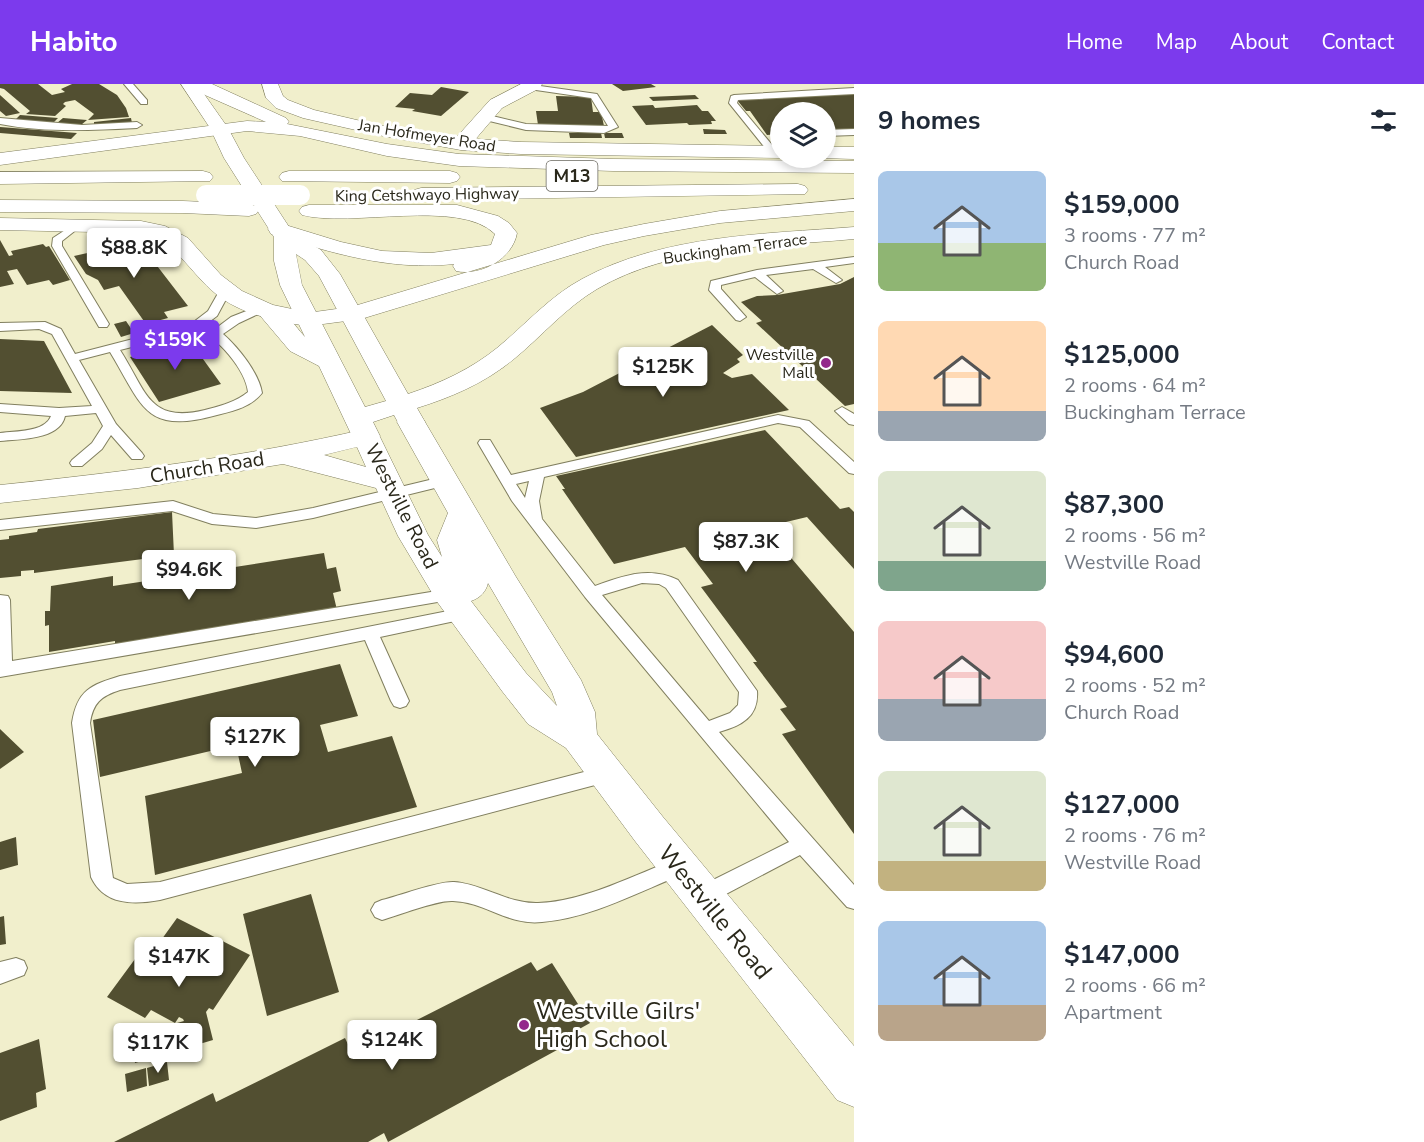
<!DOCTYPE html>
<html lang="en">
<head>
<meta charset="utf-8">
<style>
	:root { --surface:#fff; --page:#f6f6f7; --text:#1f2937; --muted:#747a83; --accent:#7c3aed }
	body { margin:0; font-family:"Nunito Sans",sans-serif; background:var(--page); color:var(--text); height:100vh; display:flex; flex-direction:column; font-size:22px; white-space:nowrap }
	* { box-sizing:border-box; margin:0 }
	p { font-size:20px; color:var(--muted) }
	.icon { flex:none; width:33px; height:33px; fill:none; stroke:currentColor; stroke-width:2; stroke-linecap:round; stroke-linejoin:round }
	.map { position:relative; flex:1; overflow:hidden }
	.panel { display:flex; flex-direction:column; background:var(--surface); width:570px }
	.panel>* { flex:none }
	.controls { position:absolute; left:770px; top:18px; display:grid; gap:12px }
	.controls a { display:grid; place-items:center; width:66px; height:66px; border-radius:50%; background:var(--surface); box-shadow:0 3px 9px #0003; font-size:30px }
	.price { position:absolute; translate:-50% -51px; padding:0 14px; border-radius:6px; background:#fff; color:#222; font-size:20px; line-height:39px; filter:drop-shadow(0 2px 3px #0008) }
	.price::after { content:''; position:absolute; left:50%; top:36px; width:18px; height:14px; margin-left:-9px; background:inherit; clip-path:polygon(0 0,100% 0,50% 100%) }
	.price.active { background:var(--accent); color:#fff }
	ul { padding:0; list-style:none }
	li { display:flex; align-items:center; gap:18px; height:150px; padding:0 24px }
	li span { display:grid; place-items:center; flex:none; width:168px; height:120px; border-radius:9px; color:#555 }
	li>.icon { margin-inline-start:auto }
	span .icon { width:72px; height:72px; fill:#fffc; stroke-width:1 }
	li b { font-size:26px }
	h2 { display:flex; justify-content:space-between; align-items:center; height:72px; padding:0 24px; font-size:26px }
	header { display:flex; align-items:center; gap:36px; box-sizing:border-box; height:84px; padding:0 30px; background:var(--accent); color:#fff }
	header strong { font-size:28px }
	nav { display:flex; gap:33px; margin-inline-start:auto; font-size:21px }
	main { display:flex; flex:1; min-height:0 }
	.map>svg:first-child { display:block }
	.building { fill:#524f31 }
	.lines { fill:none; stroke-linecap:round; stroke-linejoin:round }
	.service-casing { stroke:#817f5f; stroke-width:2 }
	.minor-casing { stroke:#817f5f; stroke-width:1 }
	.tertiary-casing { stroke:#817f5f; stroke-width:1 }
	.secondary-casing { stroke:#817f5f; stroke-width:1 }
	.motorway-casing { stroke:#817f5f; stroke-width:1 }
	.service { fill:#fff; fill-rule:evenodd }
	.minor { fill:#fff; fill-rule:evenodd }
	.tertiary { fill:#fff; fill-rule:evenodd }
	.secondary { fill:#fff; fill-rule:evenodd }
	.motorway { fill:#fff; fill-rule:evenodd }
	.motorway-bridge-casing { stroke:#817f5f; stroke-width:20; stroke-linecap:butt }
	.motorway-bridge { stroke:#fff; stroke-width:20 }
	.poi-dot { fill:#93288b; stroke:#fff; stroke-width:2 }
	.labels { text-anchor:middle; stroke-width:6; stroke-linejoin:round; paint-order:stroke }
	.far-street-label { font-size:16px; fill:#2a281b; stroke:#fff }
	.far-poi-label { font-size:16px; fill:#2a281b; stroke:#fff; text-anchor:end }
	.shield { fill:#fff; stroke:#6a685f; stroke-width:1.5 }
	.shield-label { font-size:18px; font-weight:bold; fill:#2a281b }
	.street-label { font-size:20px; fill:#2a281b; stroke:#fff }
	.near-street-label { font-size:24px; fill:#2a281b; stroke:#fff }
	.near-poi-label { font-size:24px; fill:#2a281b; stroke:#fff; text-anchor:start }
</style>
</head>
<body>
<header>
<strong>Habito</strong>
<nav><a>Home</a><a>Map</a><a>About</a><a>Contact</a></nav>
</header>
<main>
<div class="map">
<svg width="854" height="1058" viewBox="0 0 854 1058">
	<rect width="100%" height="100%" fill="#f1efcc"/>
	<path class="building" d="M0,0H38L52,11L65,8L61,5L72,0H99L117,11L126,24L129,33L88,36L94,30L75,16L65,18L63,20L66,22L55,32L26,30L30,27L4,5L0,4Z
		M612,0H651L656,3L623,7Z
		M441,3L469,8L441,32L412,27L415,25L395,23L410,9L432,11Z
		M854,10V46L825,48V28H780V50L767,51L750,27H746L737,16Z
		M0,11L20,29L6,32L0,27Z
		M695,11L699,15L653,17L649,13Z
		M556,12L591,13L593,28H601L604,42L538,41L536,27H558Z
		M653,21L655,24L697,21L702,27H708L716,37H711L712,40L689,41L687,39L646,41L632,22Z
		M20,31L58,34L53,39L15,36Z
		M63,34L87,36L81,41L57,39Z
		M131,34L132,39L94,43V38Z
		M0,43L77,49L71,55L0,49Z
		M703,45L725,46L727,50H704Z
		M569,49H601L602,54H570Z
		M604,49H622L624,54H605Z
		M0,156L9,172L13,171L11,167L43,160L46,163L49,162L70,196L53,201L49,196L27,201L17,185L7,187L14,200L0,203Z
		M132,159L141,161L188,222L164,228L168,234L146,240L119,202L104,206L98,196L86,190L74,172Z
		M854,193V320L845,322L756,239L762,237L741,218L757,212L777,211L840,200Z
		M126,237L134,249L121,253L114,240Z
		M712,241L743,271L737,275L740,278L723,289L732,294L752,290L789,326L576,373L540,324L583,308Z
		M0,255L44,257L72,309L0,307Z
		M190,257L221,300L159,318L130,273Z
		M765,346L840,425L849,423L854,428V485L807,433L765,443L854,548V750L782,650L796,646L780,625L787,623L753,578H757L701,503L713,500L685,463L614,480L562,405H565L556,392Z
		M172,428L174,471L34,489V486L21,487V492L0,494V456L9,455V452L37,448L38,445Z
		M324,469L327,485L336,483L341,507L333,509L337,526L115,561V557L49,568V541L45,542V527H50L51,502L113,492V502L153,496V491L163,490V485L234,475L235,483Z
		M340,580L358,632L320,641L328,668L392,652L417,723L155,791L145,712L242,689L236,661L100,693L93,636Z
		M0,645L24,668L0,685Z
		M16,753L18,781L0,786V758Z
		M311,810L339,908L267,932L243,830Z
		M4,832L6,860L0,861V833Z
		M177,834L250,871L213,926L209,924L206,928L213,956L135,979L131,952L184,937L183,935L179,933L175,939L151,926L145,934L107,913L135,875L144,880Z
		M531,878L537,887L552,879L590,939L574,948L579,954L388,1058L384,1049L368,1058H114L213,1009L216,1018L345,954L352,969Z
		M39,955L46,1005L36,1009L37,1023L0,1037V969Z
		M167,978L169,996L149,1002L147,984Z
		M146,984L147,1002L127,1008L125,990Z"/>
	<g class="lines">
		<g class="service-casing">
			<path id="service" d="M124,0H133L147,16V20H141Z
				M526,0L597,10L618,43L604,49L526,46L481,35L480,33L484,30L526,40L608,42L591,14L529,5L526,4Z
				M854,4V10L738,16L737,19L778,68L773,71L770,70L729,19L731,12L734,11Z
				M0,34L82,41L137,38L142,41L137,44C92,46 45,49 0,40Z
				M854,45V51L825,52V46Z
				M76,139L81,142L62,157V162L109,240L107,243H99L52,162L53,154Z
				M854,173V179L825,183L842,196L836,199L813,185L766,191L783,207L777,210L755,193L721,201V205L746,233L740,237L736,236L709,206L711,197L757,186Z
				M225,203L231,206L217,232L205,241L215,245L231,233L259,222L263,221L269,225L239,239L223,250C238,263 259,289 262,309C251,323 233,327 217,331C144,351 143,322 110,268L79,276L116,340L142,369L144,372L142,375H132L111,351L102,365L82,382H72L70,379L72,376L92,359L103,342L96,329L65,332C60,356 19,355 0,357V349C16,347 45,348 51,332L0,328V320L59,324L92,322L52,250L39,245L0,247V239L45,238L61,245L75,270L191,240L208,227L221,204ZM195,247C217,250 246,287 248,308C236,318 220,322 205,326C148,340 146,306 120,266Z
				M842,323L854,330V341L849,340L835,327Z
				M778,331L809,337L854,378V390L849,389L800,343L778,339L544,393L539,417L542,435L595,502C623,492 649,482 678,496L757,607C759,633 741,642 719,648L854,801V825L847,823L800,771L709,819L702,821L695,819L692,812L695,805L789,758L585,513L512,417L478,359L480,356H490L511,391ZM529,397L525,414L516,400ZM642,499L659,500L666,504L739,608L738,621L730,629L709,637L602,511Z
				M446,392L451,394L453,397L451,400L313,434L256,444L212,440L172,427L0,446V436L173,417L213,430L256,434L313,424Z
				M449,505L455,507L457,511L455,515L0,593V511L8,512L10,516L12,577Z
				M463,524L469,526L471,530L469,534L380,553L409,617L406,622L400,624L394,622L391,617L365,556L120,606C101,612 93,619 90,639L113,794L127,800L160,798L607,682L614,684L616,690L614,696L160,816C133,821 104,821 91,793L72,639C77,606 91,601 120,592Z
				M679,774L686,777L689,783L686,789C640,807 592,834 542,838C509,842 485,818 453,817C437,816 399,831 382,836L375,833L371,826L375,819L382,816C399,812 438,797 454,798C483,800 508,820 538,819C584,818 636,790 679,774Z
				M16,874L24,877L27,884L24,891L0,900V878Z"/>
		</g>
		<g class="minor-casing">
			<path id="minor" d="M521,0H542L540,4L502,24L468,64H454L452,60L454,56L490,16Z
				M0,134L141,137L165,142L188,154L221,191L242,207L273,221L316,230L320,235L316,240C303,243 289,239 275,236C254,231 233,224 216,210C189,188 177,158 141,149L0,146Z"/>
		</g>
		<g class="tertiary-casing">
			<path id="tertiary" d="M262,0H278L283,12L288,16L314,26L378,41L461,54L521,58L780,62L781,74L521,70L461,66L378,51L303,34L276,24L266,14Z
				M825,63H854V75L820,74H825Z
				M411,330L421,332L425,338L516,493L581,596L595,628L597,650L663,733L854,962V1023L837,1016L635,757L566,664L528,640L502,607L438,519L398,452L376,404L283,380L138,404L0,419V401C123,388 245,373 366,345L376,347L380,353L428,451L442,473L437,456L448,429L397,338L401,332ZM357,363L366,383L324,371ZM488,499L552,608L557,622L526,589L471,517C480,514 486,508 488,499Z"/>
		</g>
		<g class="secondary-casing">
			<path id="secondary" d="M181,0H197L228,44L244,74L293,149L321,166L340,190L408,310C441,299 471,285 497,264C525,241 550,212 582,195C663,151 764,150 854,143V155C770,163 672,161 597,205C565,224 542,252 514,275C485,299 452,313 417,324L425,338L421,344L411,346L401,344L394,331L373,338L380,352L376,358L366,360L356,358L352,352L319,282L290,267L257,228L261,223C281,218 292,239 305,253L280,201L274,177V153L224,74L210,44ZM296,170L305,176L319,192L386,317L365,323L302,201Z"/>
		</g>
		<g class="motorway-casing">
			<path id="motorway" d="M187,0H212L286,34L289,38L287,40L387,60L459,70L613,75L854,77V89L613,87L459,82L387,72L300,52L247,47L0,81V69L247,37L266,38L189,4Z
				M203,87L210,89L213,93L210,97L0,100V88Z
				M289,87H450L457,89L460,93L457,97L450,99L282,97L279,93L282,89Z
				M798,100L805,102L808,106L805,110L421,116L414,114L411,110L414,106L421,104Z
				M854,115V127L720,139L644,152L604,161L361,235L308,242L300,240L296,235L300,230L351,223L591,151L644,140L720,127Z
				M0,116L183,117L249,120L256,122L259,126L256,130L249,132L183,129L0,128Z
				M309,121H457L498,132L509,139L517,149C513,174 481,193 456,187L453,182L454,180C390,187 332,169 271,150L268,145L271,140L279,139L341,158L382,167L431,169L491,161L495,150C459,114 351,144 302,131L299,127L302,123Z"/>
		</g>
		<use href="#service" class="service"/>
		<use href="#minor" class="minor"/>
		<use href="#tertiary" class="tertiary"/>
		<use href="#secondary" class="secondary"/>
		<use href="#motorway" class="motorway"/>
		<g class="motorway-bridge-casing">
			<path id="motorway-bridge" d="M206,111H300"/>
		</g>
		<use href="#motorway-bridge" class="motorway-bridge"/>
	</g>
	<g class="poi-dot">
		<circle cx="826" cy="279" r="6"/>
		<circle cx="524" cy="941" r="6"/>
	</g>
	<g class="labels">
		<g class="far-street-label">
			<text transform="translate(427 51) rotate(9)" y="6">Jan Hofmeyer Road</text>
			<text transform="translate(427 110) rotate(-1)" y="6">King Cetshwayo Highway</text>
			<text transform="translate(735 164) rotate(-8)" y="6">Buckingham Terrace</text>
		</g>
		<g class="far-poi-label">
			<text x="814" y="276">Westville<tspan x="814" dy="18">Mall</tspan></text>
		</g>
		<rect class="shield" x="546.5" y="77" width="51" height="30" rx="4.5"/>
		<g class="shield-label">
			<text x="572" y="98">M13</text>
		</g>
		<g class="street-label">
			<text transform="translate(207 383) rotate(-9)" y="7">Church Road</text>
			<text transform="translate(402 422) rotate(63)" y="7">Westville Road</text>
		</g>
		<g class="near-street-label">
			<text transform="translate(715 828) rotate(51)" y="8">Westville Road</text>
		</g>
		<g class="near-poi-label">
			<text x="536" y="935">Westville Gilrs'<tspan x="536" dy="28">High School</tspan></text>
		</g>
	</g>
</svg>
<div class="controls">
<a><svg class="icon" aria-label="layers" viewBox="0 0 24 24"><path d="M12 4l9 5-9 5-9-5zM3 14l9 5 9-5"/></svg></a>
</div>
<b class="price" style="left:134px;top:195px">$88.8K</b>
<b class="price active" style="left:175px;top:287px">$159K</b>
<b class="price" style="left:663px;top:314px">$125K</b>
<b class="price" style="left:746px;top:489px">$87.3K</b>
<b class="price" style="left:189px;top:517px">$94.6K</b>
<b class="price" style="left:255px;top:684px">$127K</b>
<b class="price" style="left:179px;top:904px">$147K</b>
<b class="price" style="left:392px;top:987px">$124K</b>
<b class="price" style="left:158px;top:990px">$117K</b>
</div>
<section class="panel">
<h2>9 homes<svg class="icon" aria-label="filters" viewBox="0 0 24 24"><path d="M4 7h16M4 17h16"/><circle cx="9" cy="7" r="2"/><circle cx="15" cy="17" r="2"/></svg></h2>
<ul>
<li><span style="background:linear-gradient(#a9c7e8 60%,#8fb573 0)"><svg class="icon" aria-label="home" viewBox="0 0 24 24"><path d="M3 11l9-7 9 7M6 9v11h12V9"/></svg></span><div><b>$159,000</b><p>3 rooms · 77 m²</p><p>Church Road</p></div></li>
<li><span style="background:linear-gradient(#ffd9b3 75%,#9aa5b1 0)"><svg class="icon" aria-label="home" viewBox="0 0 24 24"><path d="M3 11l9-7 9 7M6 9v11h12V9"/></svg></span><div><b>$125,000</b><p>2 rooms · 64 m²</p><p>Buckingham Terrace</p></div></li>
<li><span style="background:linear-gradient(#dfe7d0 75%,#7fa58c 0)"><svg class="icon" aria-label="home" viewBox="0 0 24 24"><path d="M3 11l9-7 9 7M6 9v11h12V9"/></svg></span><div><b>$87,300</b><p>2 rooms · 56 m²</p><p>Westville Road</p></div></li>
<li><span style="background:linear-gradient(#f6c9c9 65%,#9aa5b1 0)"><svg class="icon" aria-label="home" viewBox="0 0 24 24"><path d="M3 11l9-7 9 7M6 9v11h12V9"/></svg></span><div><b>$94,600</b><p>2 rooms · 52 m²</p><p>Church Road</p></div></li>
<li><span style="background:linear-gradient(#dfe7d0 75%,#c2b280 0)"><svg class="icon" aria-label="home" viewBox="0 0 24 24"><path d="M3 11l9-7 9 7M6 9v11h12V9"/></svg></span><div><b>$127,000</b><p>2 rooms · 76 m²</p><p>Westville Road</p></div></li>
<li><span style="background:linear-gradient(#a9c7e8 70%,#b9a48a 0)"><svg class="icon" aria-label="home" viewBox="0 0 24 24"><path d="M3 11l9-7 9 7M6 9v11h12V9"/></svg></span><div><b>$147,000</b><p>2 rooms · 66 m²</p><p>Apartment</p></div></li>
</ul>
</section>
</main>
</body>
</html>
